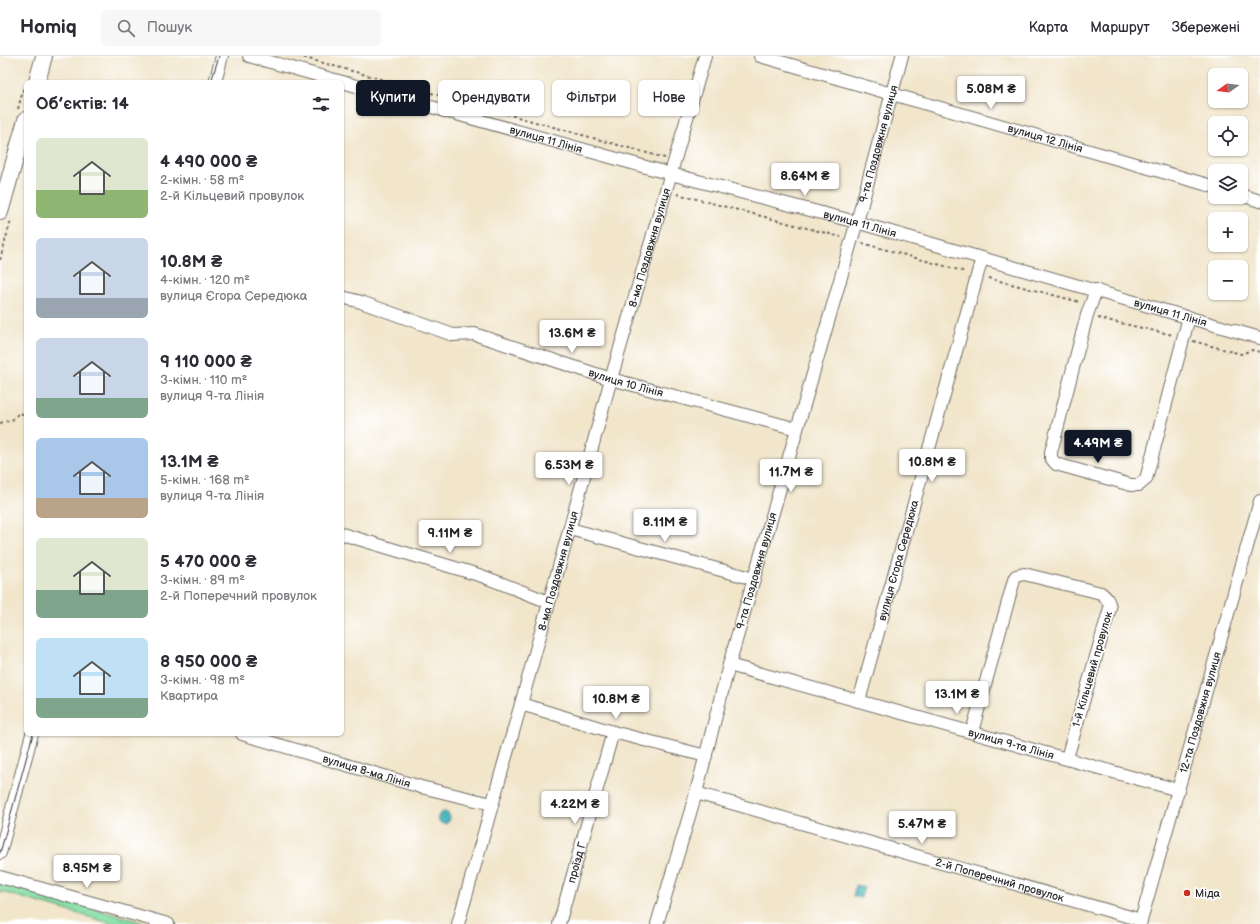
<!DOCTYPE html>
<html lang="uk">
<head>
<meta charset="utf-8">
<style>
	:root { --surface:#fff; --page:#f7f7f7; --text:#2b2b33; --muted:#7c7c81; --line:#e1e1e2; --accent:#111827 }
	body { margin:0; font-family:"Balsamiq Sans",sans-serif; background:var(--page); color:var(--text); height:100vh; display:flex; flex-direction:column; font-size:15px; white-space:nowrap }
	* { box-sizing:border-box; margin:0 }
	p { font-size:13px; color:var(--muted) }
	.icon { flex:none; width:22px; height:22px; fill:none; stroke:currentColor; stroke-width:2; stroke-linecap:round; stroke-linejoin:round }
	.map { position:relative; flex:1; overflow:hidden }
	.drawer { position:absolute; left:24px; top:24px; width:320px; height:656px; display:flex; flex-direction:column; background:var(--surface); border-radius:6px; box-shadow:0 1px 3px #0004 }
	.drawer>* { flex:none }
	.top-card { position:absolute; left:356px; top:24px; width:380px; height:36px; display:flex; gap:8px }
	.needle { width:26px; rotate:255deg }
	.controls { position:absolute; left:1208px; top:12px; display:grid; gap:8px }
	.controls a { display:grid; place-items:center; width:40px; height:40px; border-radius:6px; background:var(--surface); box-shadow:0 1px 3px #0004; font-size:20px }
	.price { position:absolute; translate:-50% -34px; padding:0 9px; border-radius:4px; background:#fff; color:#222; font-size:13px; line-height:26px; filter:drop-shadow(0 1px 2px #0008) }
	.price::after { content:''; position:absolute; left:50%; top:24px; width:12px; height:9px; margin-left:-6px; background:inherit; clip-path:polygon(0 0,100% 0,50% 100%) }
	.price.active { background:var(--accent); color:#fff }
	ul { padding:0; list-style:none }
	li { display:flex; align-items:center; gap:12px; height:100px; padding:0 12px }
	li span { display:grid; place-items:center; flex:none; width:112px; height:80px; border-radius:6px; color:#555 }
	li>.icon { margin-inline-start:auto }
	span .icon { width:48px; height:48px; fill:#fffc; stroke-width:1 }
	li b { font-size:17px }
	h2 { display:flex; justify-content:space-between; align-items:center; height:48px; padding:0 12px; font-size:17px }
	.chip { padding:0 14px; border-radius:6px; background:var(--surface); box-shadow:0 1px 3px #0004; font-size:14px; line-height:36px }
	.chip.active { background:var(--accent); color:#fff }
	header { display:flex; align-items:center; gap:24px; box-sizing:border-box; height:56px; padding:0 20px; background:var(--surface); border-bottom:1px solid var(--line) }
	header strong { font-size:19px }
	nav { display:flex; gap:22px; margin-inline-start:auto; font-size:14px }
	.search { width:280px; height:36px; background:var(--page); display:flex; align-items:center; gap:10px; box-sizing:border-box; padding:0 14px; border-radius:6px; color:var(--muted); font-size:15px }
	.map>svg:first-child { display:block }
	.green { fill:#84dea4; stroke:#588468 }
	.water { fill:#40b1b9; stroke:#366e72 }
	.lines { fill:none; stroke-linecap:round; stroke-linejoin:round }
	.minor-casing { stroke:#706c63; stroke-width:14 }
	.secondary-casing { stroke:#706c63; stroke-width:18 }
	.path { stroke:#706c63; stroke-width:2; stroke-dasharray:3 3; stroke-linecap:butt }
	.minor { stroke:#fff; stroke-width:12 }
	.secondary { stroke:#fff; stroke-width:16 }
	.tram { stroke:#2b2b2b; stroke-width:1 }
	.poi-dot { fill:#c8321e; stroke:#fff; stroke-width:1.5 }
	.labels { text-anchor:middle; stroke-width:3.5; stroke-linejoin:round; paint-order:stroke }
	.street-label { font-size:11px; fill:#2b2b2b; stroke:#fff }
	.poi-label { font-size:11px; fill:#2b2b2b; stroke:#fff; text-anchor:start }
</style>
</head>
<body>
<header>
<strong>Homiq</strong>
<div class="search"><svg class="icon" aria-label="search" viewBox="0 0 24 24"><circle cx="10" cy="10" r="6"/><path d="M15 15l6 6"/></svg>Пошук</div>
<nav><a>Карта</a><a>Маршрут</a><a>Збережені</a></nav>
</header>
<div class="map">
<svg width="1260" height="868" viewBox="0 0 1260 868">
	<rect width="100%" height="100%" fill="#fff"/>
	<filter id="ink" filterUnits="userSpaceOnUse"><feTurbulence type="fractalNoise" baseFrequency=".025" numOctaves="2"/><feDisplacementMap in="SourceGraphic" scale="8" xChannelSelector="R" yChannelSelector="G"/><feConvolveMatrix kernelMatrix="1 2 1 2 8 2 1 2 1" color-interpolation-filters="sRGB"/></filter>
	<filter id="wash" filterUnits="userSpaceOnUse"><feTurbulence type="fractalNoise" baseFrequency=".012" numOctaves="4" result="noise"/><feDisplacementMap in="SourceGraphic" scale="16" xChannelSelector="R" yChannelSelector="G"/><feGaussianBlur stdDeviation="0.9" result="paint"/><feColorMatrix in="noise" values="0 0 0 0 0 0 0 0 0 0 0 0 0 0 0 0 0 1.4 0 .05"/><feComposite in="paint" operator="in"/></filter>
	<g filter="url(#wash)">
		<rect width="100%" height="100%" fill="#f1e5ca"/>
		<path class="green" d="M0,826L148,868H113L13,839L1,836L0,839Z"/>
		<path class="water" d="M438 762a6 6 0 1 1 12 0a6 6 0 1 1-12 0Z
			M856,829L864,831L861,842L853,840Z"/>
	</g>
	<g filter="url(#ink)">
		<g class="lines">
			<g class="minor-casing">
				<g id="minor">
					<path d="M249,0L342,26"/>
					<path id="s1" d="M760,0L1215,131"/>
					<path d="M215,26L222,0"/>
					<path id="s2" d="M342,26L671,118L856,166L1260,282"/>
					<path d="M1241,139L1260,145"/>
					<path d="M1096,234L1087,259L1051,396V402L1056,408L1131,429H1139L1146,423L1189,261"/>
					<path id="s3" d="M342,241L361,246L453,279L474,278L611,323L797,373"/>
					<path d="M570,473L754,523"/>
					<path d="M342,478L482,520L549,546"/>
					<path id="s4" d="M729,609L1178,734"/>
					<path id="s5" d="M859,645L982,202"/>
					<path d="M521,648L613,676L706,700"/>
					<path d="M972,676L1014,524L1016,520L1024,518L1101,537C1107,542 1109,545 1110,552L1067,702"/>
					<path id="s6" d="M242,678L421,731L492,748"/>
					<path id="s7" d="M696,737L1141,864"/>
					<path d="M0,797L32,678"/>
					<path d="M0,821L168,868"/>
					<path id="s8" d="M458,868L521,648L611,323L705,0"/>
					<path id="s9" d="M559,868L613,676"/>
					<path id="s10" d="M657,868L696,737L729,609L860,155L902,0"/>
					<path id="s11" d="M1140,868L1260,445"/>
				</g>
			</g>
			<g class="secondary-casing">
				<path id="secondary" d="M37,26L44,0
					M0,156L26,64"/>
			</g>
			<path class="path" d="M298,0L665,102
				M18,53L24,30
				M677,138L841,181
				M862,187L966,216
				M0,204L11,164
				M988,222L1080,246
				M1098,262L1173,279
				M1193,285L1241,298L1252,294L1260,296
				M0,367L12,364L19,357L26,359"/>
			<use href="#minor" class="minor"/>
			<use href="#secondary" class="secondary"/>
			<path class="tram" d="M211,26L219,0
				M0,797L33,678"/>
		</g>
	</g>
	<circle class="poi-dot" cx="1187" cy="837" r="4"/>
	<g class="labels">
		<g class="street-label">
			<text dy="4" stroke="none"><textPath href="#s1" startOffset="297">вулиця 12 Лінія</textPath></text>
			<text dy="4" stroke="none"><textPath href="#s2" startOffset="212">вулиця 11 Лінія</textPath></text>
			<text dy="4" stroke="none"><textPath href="#s10" startOffset="811">9-та Поздовжня вулиця</textPath></text>
			<text dy="4" stroke="none"><textPath href="#s2" startOffset="537">вулиця 11 Лінія</textPath></text>
			<text dy="4" stroke="none"><textPath href="#s8" startOffset="703">8-ма Поздовжня вулиця</textPath></text>
			<text dy="4" stroke="none"><textPath href="#s2" startOffset="860">вулиця 11 Лінія</textPath></text>
			<text dy="4" stroke="none"><textPath href="#s3" startOffset="298">вулиця 10 Лінія</textPath></text>
			<text dy="4" stroke="none"><textPath href="#s5" startOffset="146">вулиця Єгора Середюка</textPath></text>
			<text dy="4" stroke="none"><textPath href="#s8" startOffset="367">8-ма Поздовжня вулиця</textPath></text>
			<text dy="4" stroke="none"><textPath href="#s10" startOffset="367">9-та Поздовжня вулиця</textPath></text>
			<text transform="translate(1092 613) rotate(-74)" y="4">1-й Кільцевий провулок</text>
			<text dy="4" stroke="none"><textPath href="#s11" startOffset="220">12-та Поздовжня вулиця</textPath></text>
			<text dy="4" stroke="none"><textPath href="#s4" startOffset="293">вулиця 9-та Лінія</textPath></text>
			<text dy="4" stroke="none"><textPath href="#s6" startOffset="130">вулиця 8-ма Лінія</textPath></text>
			<text dy="4" stroke="none"><textPath href="#s9" startOffset="64">проїзд Г</textPath></text>
			<text dy="4" stroke="none"><textPath href="#s7" startOffset="316">2-й Поперечний провулок</textPath></text>
		</g>
		<g class="poi-label">
			<text x="1195" y="841">Міда</text>
		</g>
	</g>
</svg>
<div class="controls">
<a><svg class="needle" viewBox="-14 -14 28 28"><path d="M0-13l5 13h-10z" fill="#e53935"/><path d="M0 13l5-13h-10z" fill="#7c7c81"/></svg></a>
<a><svg class="icon" aria-label="locate" viewBox="0 0 24 24"><circle cx="12" cy="12" r="6"/><path d="M12 2v4M12 18v4M2 12h4M18 12h4"/></svg></a>
<a><svg class="icon" aria-label="layers" viewBox="0 0 24 24"><path d="M12 4l9 5-9 5-9-5zM3 14l9 5 9-5"/></svg></a>
<a>+</a>
<a>−</a>
</div>
<b class="price" style="left:991px;top:54px">5.08M ₴</b>
<b class="price" style="left:805px;top:141px">8.64M ₴</b>
<b class="price" style="left:572px;top:298px">13.6M ₴</b>
<b class="price active" style="left:1098px;top:408px">4.49M ₴</b>
<b class="price" style="left:932px;top:427px">10.8M ₴</b>
<b class="price" style="left:569px;top:430px">6.53M ₴</b>
<b class="price" style="left:791px;top:437px">11.7M ₴</b>
<b class="price" style="left:665px;top:487px">8.11M ₴</b>
<b class="price" style="left:450px;top:498px">9.11M ₴</b>
<b class="price" style="left:957px;top:659px">13.1M ₴</b>
<b class="price" style="left:616px;top:664px">10.8M ₴</b>
<b class="price" style="left:575px;top:769px">4.22M ₴</b>
<b class="price" style="left:922px;top:789px">5.47M ₴</b>
<b class="price" style="left:87px;top:833px">8.95M ₴</b>
<div class="top-card">
<a class="chip active">Купити</a>
<a class="chip">Орендувати</a>
<a class="chip">Фільтри</a>
<a class="chip">Нове</a>
</div>
<section class="drawer">
<h2>Об’єктів: 14<svg class="icon" aria-label="filters" viewBox="0 0 24 24"><path d="M4 7h16M4 17h16"/><circle cx="9" cy="7" r="2"/><circle cx="15" cy="17" r="2"/></svg></h2>
<ul>
<li><span style="background:linear-gradient(#dfe7d0 65%,#8fb573 0)"><svg class="icon" aria-label="home" viewBox="0 0 24 24"><path d="M3 11l9-7 9 7M6 9v11h12V9"/></svg></span><div><b>4 490 000 ₴</b><p>2-кімн. · 58 m²</p><p>2-й Кільцевий провулок</p></div></li>
<li><span style="background:linear-gradient(#c9d6e8 75%,#9aa5b1 0)"><svg class="icon" aria-label="home" viewBox="0 0 24 24"><path d="M3 11l9-7 9 7M6 9v11h12V9"/></svg></span><div><b>10.8M ₴</b><p>4-кімн. · 120 m²</p><p>вулиця Єгора Середюка</p></div></li>
<li><span style="background:linear-gradient(#c9d6e8 75%,#7fa58c 0)"><svg class="icon" aria-label="home" viewBox="0 0 24 24"><path d="M3 11l9-7 9 7M6 9v11h12V9"/></svg></span><div><b>9 110 000 ₴</b><p>3-кімн. · 110 m²</p><p>вулиця 9-та Лінія</p></div></li>
<li><span style="background:linear-gradient(#a9c7e8 75%,#b9a48a 0)"><svg class="icon" aria-label="home" viewBox="0 0 24 24"><path d="M3 11l9-7 9 7M6 9v11h12V9"/></svg></span><div><b>13.1M ₴</b><p>5-кімн. · 168 m²</p><p>вулиця 9-та Лінія</p></div></li>
<li><span style="background:linear-gradient(#dfe7d0 65%,#7fa58c 0)"><svg class="icon" aria-label="home" viewBox="0 0 24 24"><path d="M3 11l9-7 9 7M6 9v11h12V9"/></svg></span><div><b>5 470 000 ₴</b><p>3-кімн. · 89 m²</p><p>2-й Поперечний провулок</p></div></li>
<li><span style="background:linear-gradient(#bfe0f5 75%,#7fa58c 0)"><svg class="icon" aria-label="home" viewBox="0 0 24 24"><path d="M3 11l9-7 9 7M6 9v11h12V9"/></svg></span><div><b>8 950 000 ₴</b><p>3-кімн. · 98 m²</p><p>Квартира</p></div></li>
</ul>
</section>
</div>
</body>
</html>
